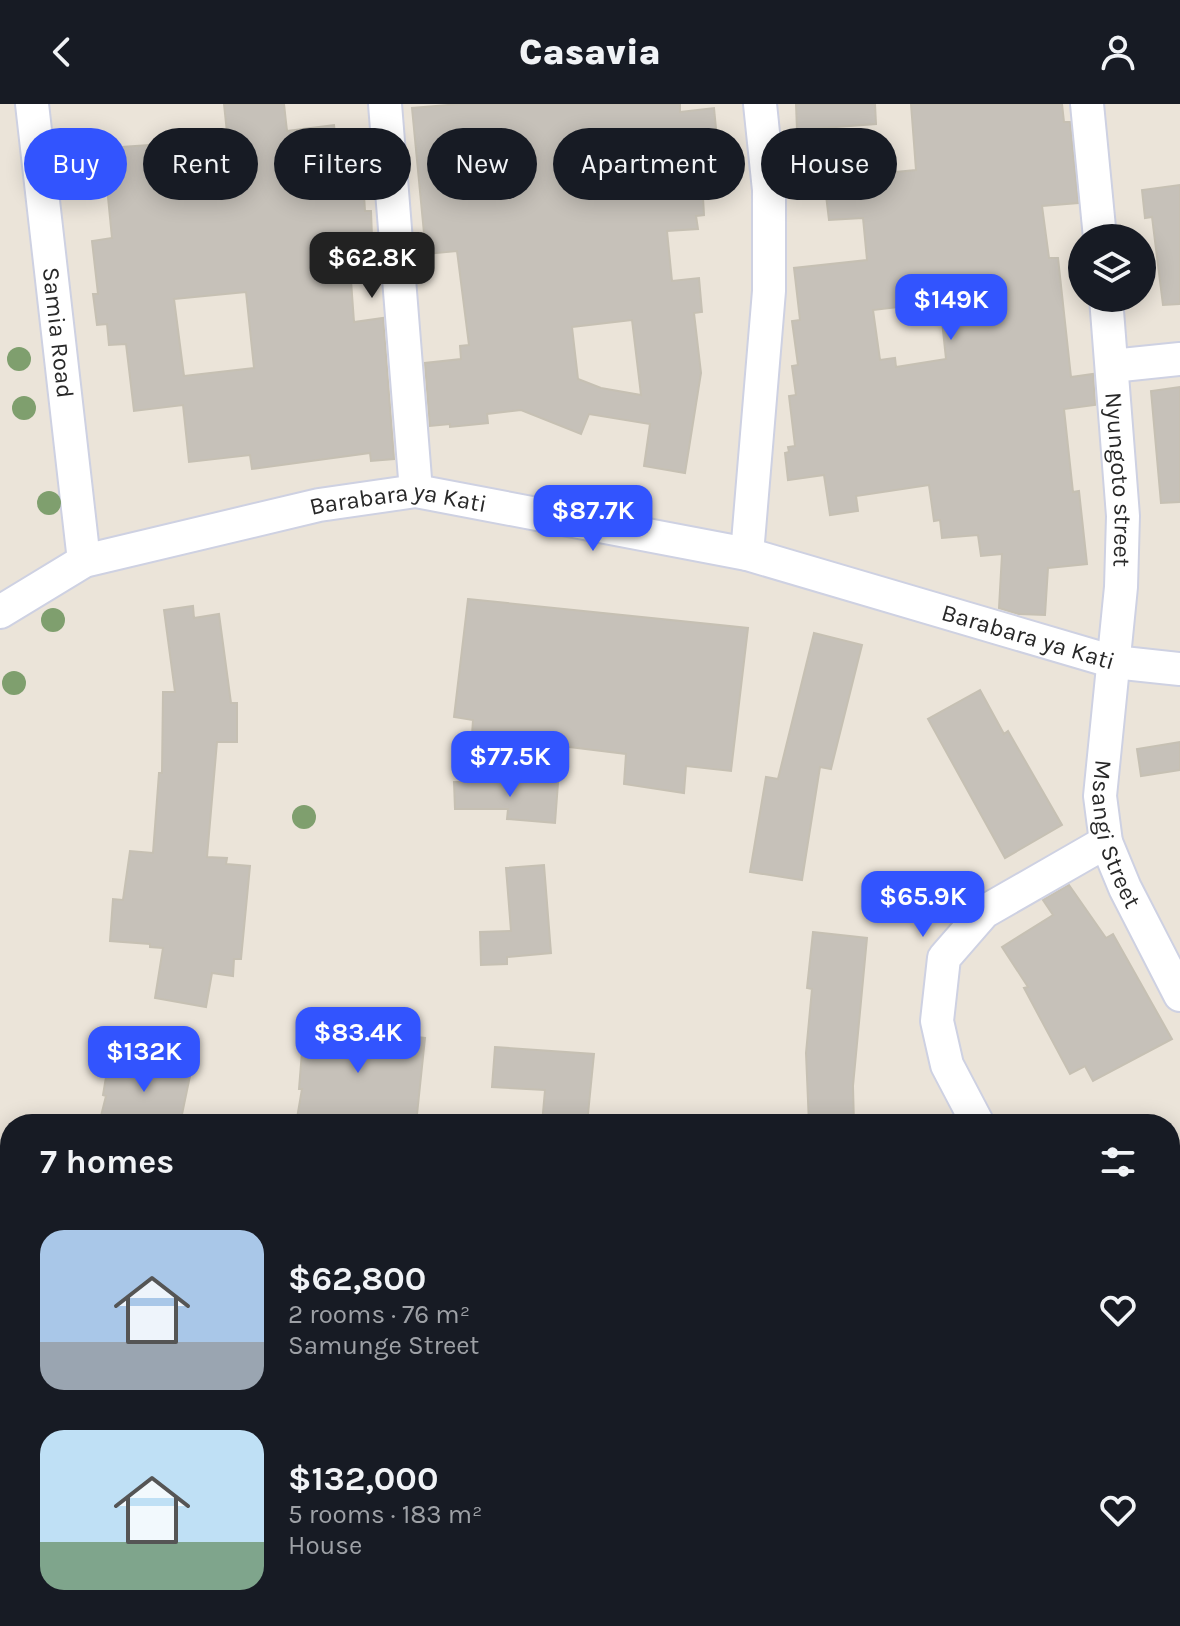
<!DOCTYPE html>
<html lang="en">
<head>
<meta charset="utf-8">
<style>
	:root { --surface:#171b24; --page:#242831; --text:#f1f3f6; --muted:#9ea1a6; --accent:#3254fe }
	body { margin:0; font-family:Karla,sans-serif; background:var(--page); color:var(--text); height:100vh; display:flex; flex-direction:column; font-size:30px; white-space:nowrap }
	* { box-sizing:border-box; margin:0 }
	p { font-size:26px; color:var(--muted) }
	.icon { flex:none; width:44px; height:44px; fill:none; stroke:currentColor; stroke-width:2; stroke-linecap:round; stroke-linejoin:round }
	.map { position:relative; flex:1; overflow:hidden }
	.details { position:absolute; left:0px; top:1010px; width:1180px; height:512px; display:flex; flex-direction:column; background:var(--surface); border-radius:32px 32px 0 0; box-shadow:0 4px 20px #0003 }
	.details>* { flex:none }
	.top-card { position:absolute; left:24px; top:24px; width:1132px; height:72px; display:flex; gap:16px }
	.tools { position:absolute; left:1068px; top:120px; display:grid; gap:16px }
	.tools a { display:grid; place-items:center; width:88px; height:88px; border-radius:50%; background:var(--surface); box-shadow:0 4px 20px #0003; font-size:40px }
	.price { position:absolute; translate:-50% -68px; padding:0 18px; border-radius:16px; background:var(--accent); color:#fff; font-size:26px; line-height:52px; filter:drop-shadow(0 2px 4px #0008) }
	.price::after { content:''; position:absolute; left:50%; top:48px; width:24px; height:18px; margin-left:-12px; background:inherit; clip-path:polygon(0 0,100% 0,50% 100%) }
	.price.current { background:#222; color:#fff }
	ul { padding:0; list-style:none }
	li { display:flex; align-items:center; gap:24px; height:200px; padding:0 40px }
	li span { display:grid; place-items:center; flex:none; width:224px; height:160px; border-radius:24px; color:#555 }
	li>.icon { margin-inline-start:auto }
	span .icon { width:96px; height:96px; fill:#fffc; stroke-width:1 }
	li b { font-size:34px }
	h2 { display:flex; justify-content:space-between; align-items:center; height:96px; padding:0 40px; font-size:34px }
	.pill { padding:0 28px; border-radius:36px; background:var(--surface); box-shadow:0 4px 20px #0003; font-size:28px; line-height:72px }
	.pill.current { background:var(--accent); color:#fff }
	header { display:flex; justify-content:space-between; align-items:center; height:104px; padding:0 40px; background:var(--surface); font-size:36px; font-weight:800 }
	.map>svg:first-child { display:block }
	.green { fill:#ade493 }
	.building { fill:#c6c1b9; stroke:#c6c0b3; stroke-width:2; fill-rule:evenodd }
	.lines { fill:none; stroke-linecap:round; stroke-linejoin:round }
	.minor-casing { stroke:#ced1e2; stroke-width:36 }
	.minor { stroke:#fff; stroke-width:32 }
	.tree { fill:#7f9f6e }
	.labels { text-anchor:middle; stroke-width:8; stroke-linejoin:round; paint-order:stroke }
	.street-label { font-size:24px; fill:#282828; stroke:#fff }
</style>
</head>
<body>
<header><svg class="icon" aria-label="back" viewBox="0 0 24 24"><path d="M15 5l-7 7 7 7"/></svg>Casavia<svg class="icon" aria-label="person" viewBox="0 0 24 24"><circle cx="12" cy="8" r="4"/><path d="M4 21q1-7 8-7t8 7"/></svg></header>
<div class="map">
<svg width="1180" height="1522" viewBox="0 0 1180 1522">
	<rect width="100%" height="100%" fill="#ebe4d9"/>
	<path class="green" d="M222,1512H974L969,1522H222Z"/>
	<path class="building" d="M224,0H284L287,27L334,21L341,76L363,75L365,107H371L372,133L348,135L354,218L383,214L394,355L371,357L370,349L252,365L250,351L189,358L183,301L134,307L126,240L109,241L107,220L97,221L93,190H98L92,137L112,134L107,83L111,82L107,44L149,41L153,78L231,67ZM246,188L254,264L184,272L174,195Z
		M460,0H680V8L714,4L718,45L705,62L707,92L703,93L704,111L696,112L698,125L667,127L672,177L699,174L702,208L694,209L701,269L685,369L644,362L650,320L589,310L581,330L521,306L487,310L488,319L450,323V320L430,322L425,259L461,255L460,242L469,241L457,147L426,150L412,4ZM632,216L641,291L601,284L578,275L572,223Z
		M796,0H875L876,20L797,26Z
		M911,0H1062L1064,18H1070L1078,99L1042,102L1049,154H1058L1071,273L1093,270L1095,301L1064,305L1073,388L1079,387L1087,460L1048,464L1045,511L1019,510L999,504L1002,450L981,452L978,431L942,434L940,416L934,417L929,381L856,392L858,407L830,411L824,371L788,376L785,349L789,348L788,343L795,342L789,292L796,291L792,262L798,261L792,217L800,216L794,164L867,156L863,114L829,116L824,75L916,66ZM940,198L946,255L896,263L895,254L880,256L873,206Z
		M1180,81V200L1163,201L1152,113L1145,114L1142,86Z
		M1180,283V398L1161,399L1151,287Z
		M468,495L748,524L731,667L686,662L684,689L624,680L626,650L472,631L473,616L454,613Z
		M193,502L194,514L219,510L231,599H237V638H217L207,753L227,754L226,760L250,762L241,855H234L233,872L212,869L206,903L155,894L163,844L150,843V840L110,837L113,795L123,796L130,747L153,749L159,669H162L163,588H175L164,506Z
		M814,529L862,541L831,665L820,663L802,776L750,768L766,673L778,675Z
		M980,586L1004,630L1008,627L1062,721L1005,754L928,615Z
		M1180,638V666L1141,672L1137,645Z
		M454,678L558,679L555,719L507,715L508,705H455Z
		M544,761L551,849L507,853V860L481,861L480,828L511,827L506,764Z
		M1069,781L1106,834L1113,830L1172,935L1093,977L1085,962L1070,970L1024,884L1028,883L1002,843L1053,811L1043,796Z
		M813,828L867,834L853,982L854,1020H809L806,949L812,885L807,884Z
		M305,910L352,913L351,926L425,934L416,1020H296L302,985H299Z
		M495,943L594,950L587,1020H542L545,986L492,983Z
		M109,955L153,962L154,959L191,967L180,1020H99L106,992L103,991Z"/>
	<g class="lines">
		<g class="minor-casing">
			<g id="minor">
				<path id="s1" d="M32,0L84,457"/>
				<path d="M385,0L416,387"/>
				<path d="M1087,0L1100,134"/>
				<path id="s2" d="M1106,194L1123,412L1121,483L1100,692L1106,738L1125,784L1180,891"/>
				<path d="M1112,262L1180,255"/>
				<path d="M747,450L769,187V86L760,0"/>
				<path id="s3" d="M0,508L84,457L319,401L416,387L747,450L1114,558L1180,565"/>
				<path d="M978,1020L947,961L937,917L944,854L984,808L1106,738"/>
				<path d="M0,1233L10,1239"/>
				<path d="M1170,1239L1180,1233"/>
				<path d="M189,1522L191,1512"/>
			</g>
		</g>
		<use href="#minor" class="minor"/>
	</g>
	<g class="tree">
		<circle cx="19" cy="255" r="12"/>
		<circle cx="24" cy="304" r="12"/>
		<circle cx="49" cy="399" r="12"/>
		<circle cx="53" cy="516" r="12"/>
		<circle cx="14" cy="579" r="12"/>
		<circle cx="304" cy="713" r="12"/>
	</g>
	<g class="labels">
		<g class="street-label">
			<text dy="8" stroke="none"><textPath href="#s1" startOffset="230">Samia Road</textPath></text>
			<text dy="8" stroke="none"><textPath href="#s2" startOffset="182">Nyungoto street</textPath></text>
			<text dy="8" stroke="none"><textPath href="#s3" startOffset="420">Barabara ya Kati</textPath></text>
			<text dy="8" stroke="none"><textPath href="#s3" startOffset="1068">Barabara ya Kati</textPath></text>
			<text dy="8" stroke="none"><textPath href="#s2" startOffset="540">Msangi Street</textPath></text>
		</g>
	</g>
</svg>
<div class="tools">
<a><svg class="icon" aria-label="layers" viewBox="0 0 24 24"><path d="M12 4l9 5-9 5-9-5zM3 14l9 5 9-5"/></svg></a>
</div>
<b class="price current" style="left:372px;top:196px">$62.8K</b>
<b class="price" style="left:951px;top:238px">$149K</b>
<b class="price" style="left:593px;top:449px">$87.7K</b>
<b class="price" style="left:510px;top:695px">$77.5K</b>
<b class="price" style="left:923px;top:835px">$65.9K</b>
<b class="price" style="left:358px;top:971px">$83.4K</b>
<b class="price" style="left:144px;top:990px">$132K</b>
<div class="top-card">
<a class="pill current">Buy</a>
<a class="pill">Rent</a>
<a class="pill">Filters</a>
<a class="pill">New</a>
<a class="pill">Apartment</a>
<a class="pill">House</a>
</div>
<section class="details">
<h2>7 homes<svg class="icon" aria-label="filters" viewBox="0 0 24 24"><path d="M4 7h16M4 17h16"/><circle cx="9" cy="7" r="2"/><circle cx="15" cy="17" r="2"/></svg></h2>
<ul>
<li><span style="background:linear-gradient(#a9c7e8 70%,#9aa5b1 0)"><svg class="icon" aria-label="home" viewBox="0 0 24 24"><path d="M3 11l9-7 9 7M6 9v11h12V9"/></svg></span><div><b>$62,800</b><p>2 rooms · 76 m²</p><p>Samunge Street</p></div><svg class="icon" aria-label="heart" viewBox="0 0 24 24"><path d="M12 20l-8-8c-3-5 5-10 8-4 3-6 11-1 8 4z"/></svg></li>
<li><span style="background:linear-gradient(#bfe0f5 70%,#7fa58c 0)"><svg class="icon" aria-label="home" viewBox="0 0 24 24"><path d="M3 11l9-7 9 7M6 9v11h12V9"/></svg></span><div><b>$132,000</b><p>5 rooms · 183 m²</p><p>House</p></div><svg class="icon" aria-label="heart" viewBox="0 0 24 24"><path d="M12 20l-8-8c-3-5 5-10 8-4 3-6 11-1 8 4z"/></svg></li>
</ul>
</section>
</div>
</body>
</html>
